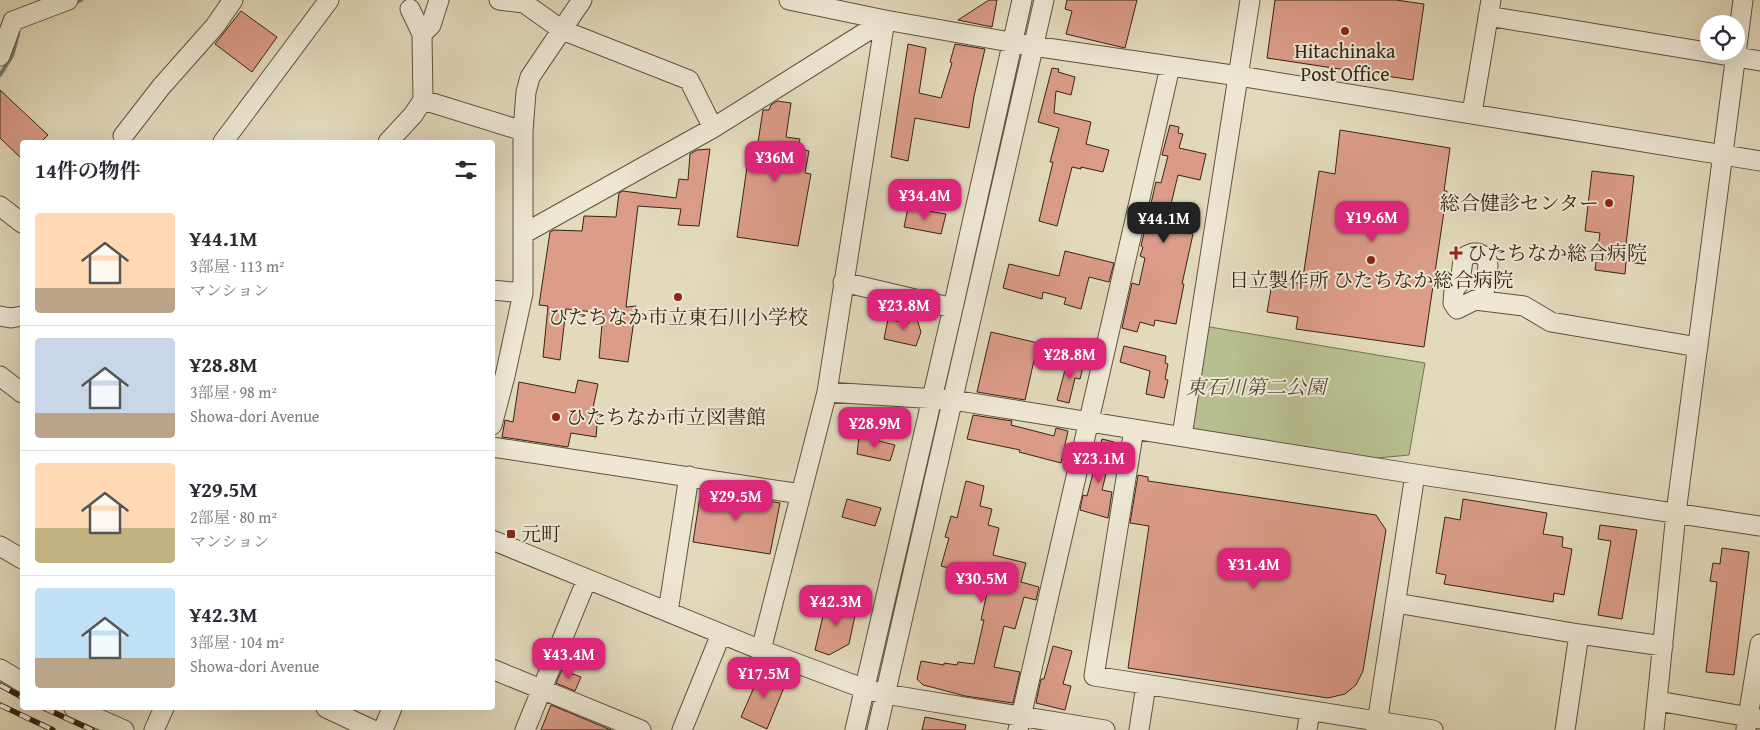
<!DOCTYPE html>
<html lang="ja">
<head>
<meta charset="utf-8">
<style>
	:root { --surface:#fff; --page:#f7f7f7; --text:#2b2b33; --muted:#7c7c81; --line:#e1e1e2; --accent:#db2777 }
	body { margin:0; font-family:"Gentium Book Plus","Noto Serif JP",serif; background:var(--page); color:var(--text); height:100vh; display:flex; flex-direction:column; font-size:19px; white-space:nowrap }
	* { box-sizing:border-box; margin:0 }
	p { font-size:16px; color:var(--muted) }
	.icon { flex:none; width:28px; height:28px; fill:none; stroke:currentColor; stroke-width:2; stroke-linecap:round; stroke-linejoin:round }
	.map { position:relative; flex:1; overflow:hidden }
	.details { position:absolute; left:20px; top:140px; width:475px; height:570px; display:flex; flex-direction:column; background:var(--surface); border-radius:5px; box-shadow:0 5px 20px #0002 }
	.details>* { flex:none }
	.tools { position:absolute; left:1700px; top:15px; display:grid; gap:10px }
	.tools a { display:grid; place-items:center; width:45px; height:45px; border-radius:50%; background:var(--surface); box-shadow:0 5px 20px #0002; font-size:25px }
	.price { position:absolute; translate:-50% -42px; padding:0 11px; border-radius:10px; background:var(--accent); color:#fff; font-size:16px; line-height:32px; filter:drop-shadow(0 1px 2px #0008) }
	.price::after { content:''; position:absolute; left:50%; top:30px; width:15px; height:11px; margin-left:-8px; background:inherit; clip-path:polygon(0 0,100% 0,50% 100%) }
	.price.selected { background:#222; color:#fff }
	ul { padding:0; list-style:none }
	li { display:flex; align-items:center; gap:15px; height:125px; padding:0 15px }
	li+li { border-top:1px solid var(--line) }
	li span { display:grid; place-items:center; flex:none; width:140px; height:100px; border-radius:5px; color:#555 }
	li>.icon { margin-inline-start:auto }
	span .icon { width:60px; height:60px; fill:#fffc; stroke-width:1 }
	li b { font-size:21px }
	h2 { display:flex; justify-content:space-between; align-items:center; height:60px; padding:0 15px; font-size:21px }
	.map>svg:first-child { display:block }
	.green { fill:#b7be8f; stroke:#767152 }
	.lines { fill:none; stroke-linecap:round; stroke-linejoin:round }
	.stream { stroke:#707d77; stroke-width:4 }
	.building { fill:#db9c89; stroke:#362414 }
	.minor-casing { stroke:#61523e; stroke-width:21 }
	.minor { stroke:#ede7d4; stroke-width:19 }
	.rail-casing { stroke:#362414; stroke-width:5.5 }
	.rail { stroke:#ede7d4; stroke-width:4; stroke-dasharray:11; stroke-linecap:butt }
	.poi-dot { fill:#8f2418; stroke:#ede7d4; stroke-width:2 }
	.labels { text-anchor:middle; stroke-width:4; stroke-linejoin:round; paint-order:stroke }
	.poi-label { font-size:20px; fill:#362414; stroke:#ede7d4 }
	.park-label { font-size:20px; font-style:italic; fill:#564a33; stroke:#ede7d4 }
</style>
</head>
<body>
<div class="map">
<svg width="1760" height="730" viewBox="0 0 1760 730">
	<rect width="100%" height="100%" fill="#e3dabd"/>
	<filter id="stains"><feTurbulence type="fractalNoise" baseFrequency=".004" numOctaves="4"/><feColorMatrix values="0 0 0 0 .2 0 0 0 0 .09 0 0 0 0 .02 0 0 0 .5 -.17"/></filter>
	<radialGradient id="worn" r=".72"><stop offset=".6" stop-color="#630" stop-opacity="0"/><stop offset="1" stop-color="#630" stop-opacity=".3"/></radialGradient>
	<path class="green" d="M1204,326L1425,363L1409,455L1377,458L1192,430Z"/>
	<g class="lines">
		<path class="stream" d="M74,3L81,0
			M0,75L12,56L18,34"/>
	</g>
	<path class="building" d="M989,0H997L992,27L958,20Z
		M1067,0H1137L1125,48L1066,34L1072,11L1065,9Z
		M1275,0H1396L1424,4L1413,80L1267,58Z
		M241,11L277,37L252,72L215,44Z
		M908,44L926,48L919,93L941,98L952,63L950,62L955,44L985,49L974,96L969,128L915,118L908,161L891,157Z
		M1052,68L1059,69L1058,72L1075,77L1071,95L1056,91L1054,113L1091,122L1086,144L1109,150L1103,172L1081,167V169L1072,167L1057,226L1039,221L1053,162H1050L1059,128L1038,122Z
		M0,90L48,135L41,142H22V159L0,138Z
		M777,101L791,103L786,137L800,139L798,148L809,151L805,173L811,174L798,246L737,237L747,167L754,168L763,110H769L771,105Z
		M1170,125L1179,127L1178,133L1183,134L1179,148L1206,154L1200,180L1178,175L1165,229L1193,234L1182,284H1184L1176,324L1155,320L1154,326L1140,322L1137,332L1122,328L1132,283L1139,285L1145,258L1140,256L1143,247L1141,246L1156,182L1161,183L1168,156L1162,155Z
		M1340,130L1450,148L1444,191H1447L1424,347L1296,329L1298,317L1267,312L1273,278L1302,284L1319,171L1335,174Z
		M710,149L699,226L678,225L681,209L638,206L626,307L636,306L628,362L599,358L603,313L566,309L560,360L543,357L548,306L539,305L550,232L554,230L582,231L584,216L616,217L619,193L623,191L676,198L679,179L688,180L690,154L697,150Z
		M1592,171L1634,176L1626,244L1646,247L1644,264L1626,262L1625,274L1595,270L1600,233L1585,231Z
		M908,208L946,214L941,234L904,227Z
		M1065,251L1114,263L1109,282L1089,277L1081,309L1064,304L1066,298L1043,292L1042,299L1003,288L1009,264L1059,276Z
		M913,310H914L921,332L916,346L884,339L888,319L908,324Z
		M991,332L1038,343L1025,400L977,392Z
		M1124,346L1166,356L1165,363L1168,364L1165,379L1168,380L1164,398L1146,394L1150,371L1120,362Z
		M1068,359L1084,363L1080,379L1075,378L1069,403L1057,400Z
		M578,380L598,384L592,413L598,414L596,437L571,433L568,447L502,437L505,420L513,422L519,382L575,393Z
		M973,415L1012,421L1011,425L1054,436L1056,428L1068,431L1061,463L1019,452L1020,450L967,439Z
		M859,436L895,445L890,461L857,454Z
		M1102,439L1114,442L1102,490L1112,492L1108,518L1080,510L1083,495L1087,496Z
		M1138,475L1148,477V481L1376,515L1386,530L1363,671L1356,685L1345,694L1328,698L1128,668L1149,526L1130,523Z
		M966,481L984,486L980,506L992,509L988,525L999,528L993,555L1026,563L1021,582L1039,587L1036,600L1024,597L1015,629L1004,626L994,667L1020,672L1013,703L965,696L939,689L923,685L917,679L921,661L944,665V663L957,665L958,662L974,664L984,620H981L990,579L941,566L949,538L945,537L951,516L957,518Z
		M701,490L780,503L770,554L693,542Z
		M847,499L881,508L875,526L842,517Z
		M1463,499L1547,513L1543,534L1563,537L1562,547L1572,549L1564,595L1554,593L1553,602L1444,584L1446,575L1436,573L1445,517L1460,520Z
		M1600,525L1637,530L1622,619L1598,615L1611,541L1598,539Z
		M1722,548L1749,552L1734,675L1706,672L1717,582L1710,581L1713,563L1720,564Z
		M827,599L857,606L849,644L829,655L815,650Z
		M1053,646L1072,651L1063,684L1071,686L1065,710L1036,703L1041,679H1044Z
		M762,669L787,680L767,729L741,717Z
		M562,670L581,677L575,691L556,683Z
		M551,705L611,730H541Z
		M925,717L966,725L965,730H922Z"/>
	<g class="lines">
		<g class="minor-casing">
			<path id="minor" d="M499,0L524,3L562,30L689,80L713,128
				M789,0L885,20L1033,46L1239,76L1760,161
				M1488,16L1760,61
				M422,34L431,25L439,0
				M0,56L13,21L68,0
				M423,100L523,131
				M1472,113L1491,0
				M123,136L161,87L215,26L233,0
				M223,142L329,0
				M388,142L413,115L423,100L422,34L410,9
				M0,206L22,223
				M523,234L713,128L885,20
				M843,282L953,308
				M492,290L523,293
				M1483,301L1488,266L1487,258L1478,253H1473L1466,256L1463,260L1460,282L1454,290L1453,303L1457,309L1475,300L1524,306L1551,322L1698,347
				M0,316L11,318L22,316
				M0,376L22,393
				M827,392L953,400L1415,474L1760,526
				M492,425L505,376L523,293V131L526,92L530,77L582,0
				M1134,429L1094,676L1433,730
				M1182,436L1250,0
				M492,447L801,494
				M492,540L761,650L865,689L885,694L1105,730
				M0,546L22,559
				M1396,603L1579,634L1663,646
				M668,612L689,476
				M761,650L827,392L885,20
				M0,669L22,682
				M492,669L641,730
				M1658,701L1760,719
				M74,708L124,730
				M326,708L373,730
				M1746,729L1760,644
				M154,730L164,708
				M383,730L392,708
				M525,730L587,579
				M682,730L721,634
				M855,730L953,308L1022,0
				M877,730L1044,0
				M1018,730L1170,67
				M1139,730L1146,685
				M1307,730L1310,711
				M1376,730L1415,474
				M1565,730L1579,634
				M1654,730L1676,513L1743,0"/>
		</g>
		<use href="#minor" class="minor"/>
		<g class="rail-casing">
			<path id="rail" d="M0,685L22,697
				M0,705L53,730
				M44,708L92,730"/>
		</g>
		<use href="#rail" class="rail"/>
	</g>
	<g class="poi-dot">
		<circle cx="1345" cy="31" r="5"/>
		<circle cx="1609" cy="203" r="5"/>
		<path d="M1453.5 245.5h5v5h5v5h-5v5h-5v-5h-5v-5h5z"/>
		<circle cx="1371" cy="260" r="5"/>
		<circle cx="678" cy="297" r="5"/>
		<circle cx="556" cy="417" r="5"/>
		<rect x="506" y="529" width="10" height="10" rx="2.5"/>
	</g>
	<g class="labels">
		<g class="poi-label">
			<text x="1345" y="58">Hitachinaka<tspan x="1345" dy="23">Post Office</tspan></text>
			<text x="1599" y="210" text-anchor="end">総合健診センター</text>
			<text x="1467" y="260" text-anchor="start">ひたちなか総合病院</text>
			<text x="1371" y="287">日立製作所 ひたちなか総合病院</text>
			<text x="678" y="324">ひたちなか市立東石川小学校</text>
			<text x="566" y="424" text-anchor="start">ひたちなか市立図書館</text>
			<text x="521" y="541" text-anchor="start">元町</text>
		</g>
		<g class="park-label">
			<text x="1256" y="394">東石川第二公園</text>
		</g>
	</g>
	<rect width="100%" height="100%" filter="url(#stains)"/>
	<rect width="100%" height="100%" fill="url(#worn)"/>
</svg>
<div class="tools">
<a><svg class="icon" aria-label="locate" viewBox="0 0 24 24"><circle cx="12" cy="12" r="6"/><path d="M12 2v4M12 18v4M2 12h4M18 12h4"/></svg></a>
</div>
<b class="price" style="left:775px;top:183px">¥36M</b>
<b class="price" style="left:925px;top:221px">¥34.4M</b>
<b class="price" style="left:1372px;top:243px">¥19.6M</b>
<b class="price selected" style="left:1164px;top:244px">¥44.1M</b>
<b class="price" style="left:904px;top:331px">¥23.8M</b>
<b class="price" style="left:1070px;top:380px">¥28.8M</b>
<b class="price" style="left:875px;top:449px">¥28.9M</b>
<b class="price" style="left:1099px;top:484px">¥23.1M</b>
<b class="price" style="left:736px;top:522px">¥29.5M</b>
<b class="price" style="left:1254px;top:590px">¥31.4M</b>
<b class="price" style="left:982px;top:604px">¥30.5M</b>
<b class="price" style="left:836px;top:627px">¥42.3M</b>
<b class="price" style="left:569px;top:680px">¥43.4M</b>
<b class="price" style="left:764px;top:699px">¥17.5M</b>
<section class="details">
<h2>14件の物件<svg class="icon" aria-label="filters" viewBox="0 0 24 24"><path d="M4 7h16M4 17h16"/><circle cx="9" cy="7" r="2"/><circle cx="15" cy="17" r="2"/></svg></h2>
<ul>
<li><span style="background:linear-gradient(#ffd9b3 75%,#b9a48a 0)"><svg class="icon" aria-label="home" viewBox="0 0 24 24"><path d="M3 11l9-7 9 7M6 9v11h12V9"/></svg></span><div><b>¥44.1M</b><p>3部屋 · 113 m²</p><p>マンション</p></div></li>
<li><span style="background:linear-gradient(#c9d6e8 75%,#b9a48a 0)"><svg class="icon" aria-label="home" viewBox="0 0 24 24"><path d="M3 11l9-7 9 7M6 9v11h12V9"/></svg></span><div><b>¥28.8M</b><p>3部屋 · 98 m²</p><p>Showa-dori Avenue</p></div></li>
<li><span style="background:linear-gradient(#ffd9b3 65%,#c2b280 0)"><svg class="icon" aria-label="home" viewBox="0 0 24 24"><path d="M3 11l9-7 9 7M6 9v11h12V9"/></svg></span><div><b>¥29.5M</b><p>2部屋 · 80 m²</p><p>マンション</p></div></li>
<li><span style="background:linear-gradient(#bfe0f5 70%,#b9a48a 0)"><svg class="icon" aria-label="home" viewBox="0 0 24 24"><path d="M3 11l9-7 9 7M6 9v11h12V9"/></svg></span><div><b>¥42.3M</b><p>3部屋 · 104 m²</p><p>Showa-dori Avenue</p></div></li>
</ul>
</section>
</div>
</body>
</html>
